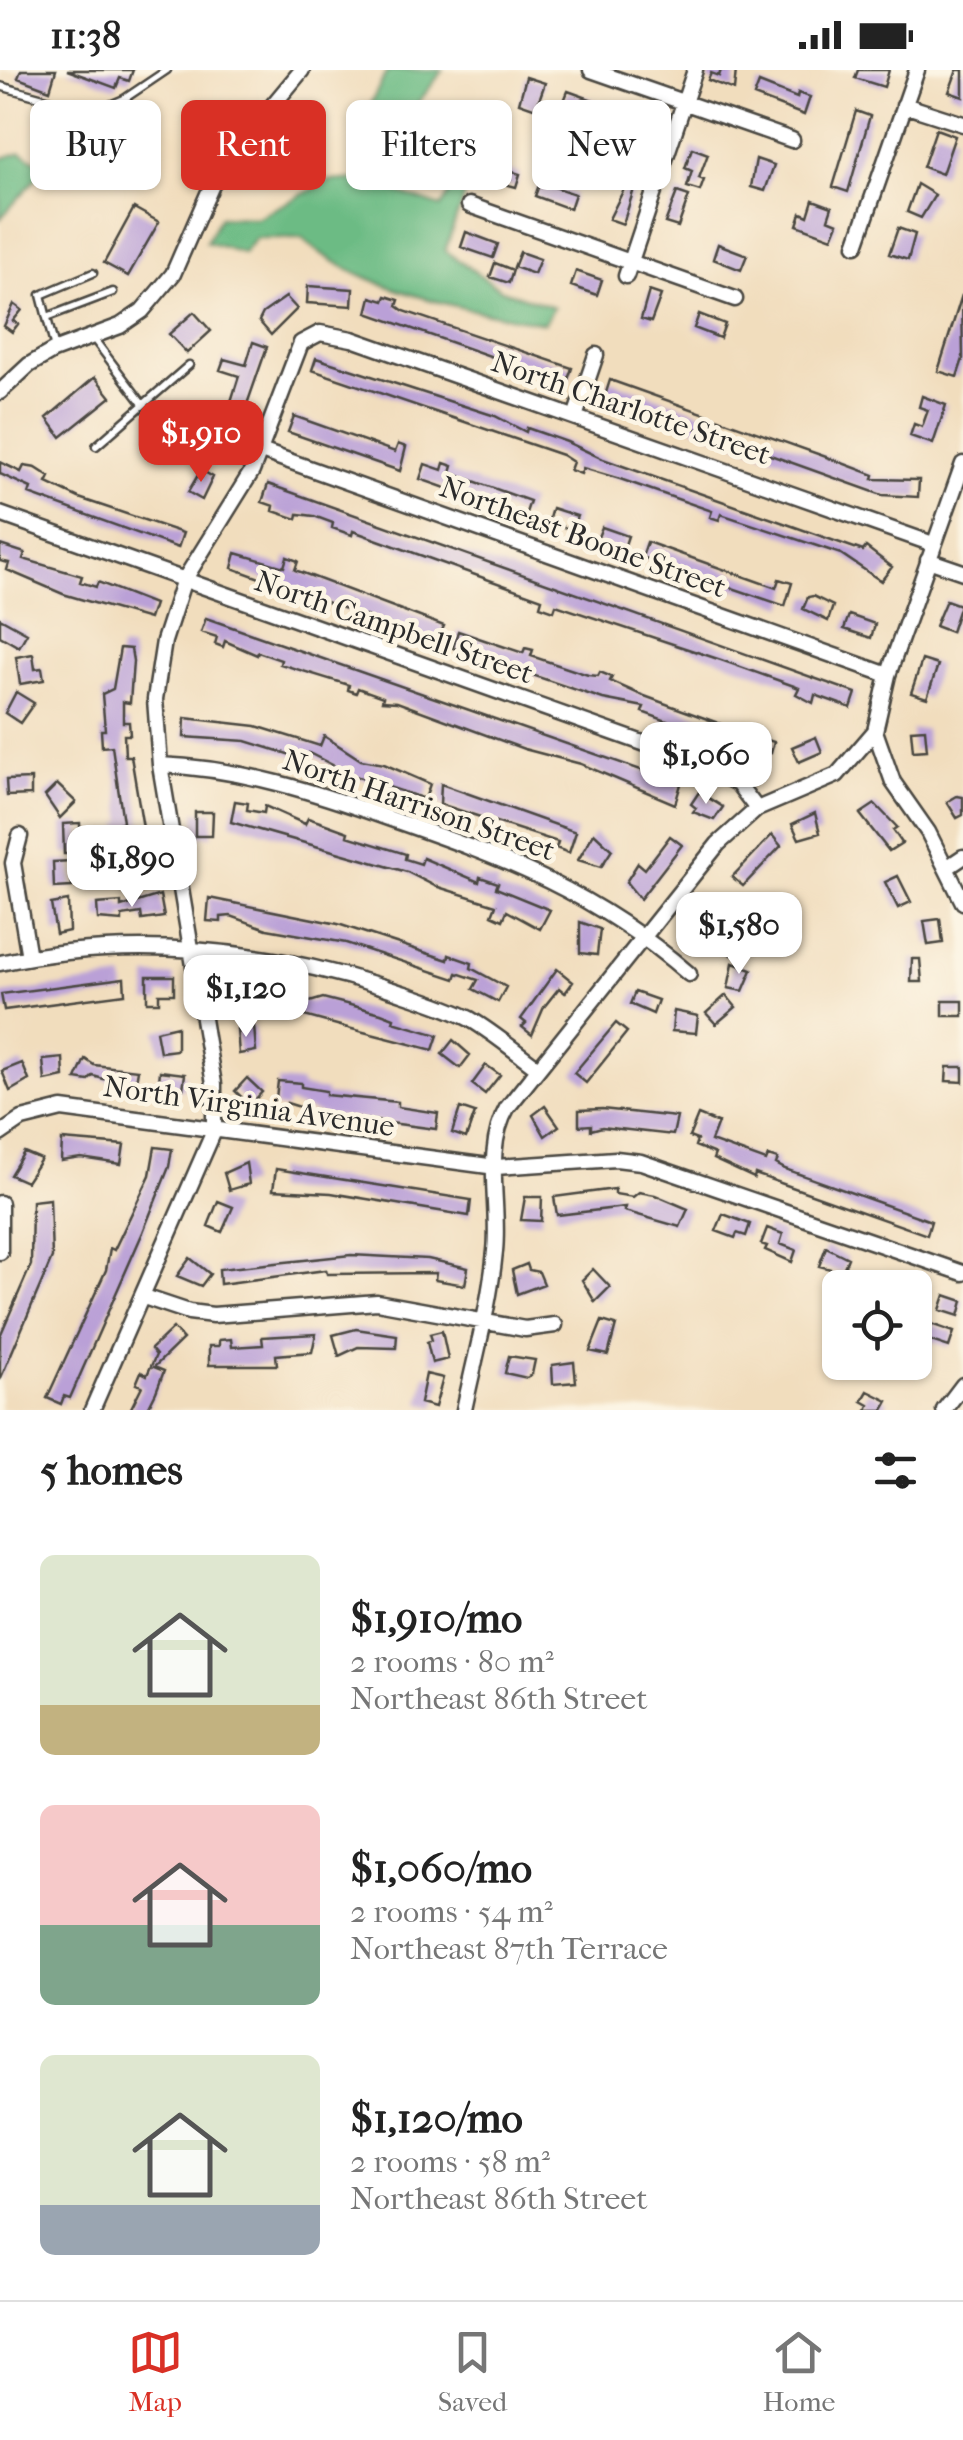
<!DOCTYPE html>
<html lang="en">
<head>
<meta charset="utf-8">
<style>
	:root { --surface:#fff; --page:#f6f6f6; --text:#222; --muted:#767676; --line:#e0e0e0; --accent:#d93025 }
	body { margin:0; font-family:"IM FELL French Canon",serif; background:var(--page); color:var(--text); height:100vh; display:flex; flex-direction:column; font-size:38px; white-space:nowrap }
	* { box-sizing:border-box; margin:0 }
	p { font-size:32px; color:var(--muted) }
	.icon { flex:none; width:55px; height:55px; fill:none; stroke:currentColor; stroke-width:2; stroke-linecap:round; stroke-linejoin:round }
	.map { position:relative; height:1340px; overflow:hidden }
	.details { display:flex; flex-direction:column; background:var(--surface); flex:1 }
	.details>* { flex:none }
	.guide { position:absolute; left:30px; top:30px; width:905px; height:90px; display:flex; gap:20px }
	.fabs { position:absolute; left:822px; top:1200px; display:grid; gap:20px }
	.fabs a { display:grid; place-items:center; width:110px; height:110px; border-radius:15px; background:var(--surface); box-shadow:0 2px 8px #0004; font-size:50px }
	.price { position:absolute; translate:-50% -85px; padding:0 22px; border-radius:20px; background:#fff; color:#222; font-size:32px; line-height:65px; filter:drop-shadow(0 2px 5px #0008) }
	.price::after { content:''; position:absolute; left:50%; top:60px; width:30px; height:22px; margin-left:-15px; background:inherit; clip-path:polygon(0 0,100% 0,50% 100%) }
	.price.selected { background:var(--accent); color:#fff }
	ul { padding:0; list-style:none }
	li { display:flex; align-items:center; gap:30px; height:250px; padding:0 40px }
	li span { display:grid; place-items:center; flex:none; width:280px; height:200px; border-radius:15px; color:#555 }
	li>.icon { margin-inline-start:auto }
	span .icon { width:120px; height:120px; fill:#fffc; stroke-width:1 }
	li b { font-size:42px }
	h2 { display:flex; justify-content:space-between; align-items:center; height:120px; padding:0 40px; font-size:42px }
	.tag { padding:0 35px; border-radius:15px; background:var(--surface); box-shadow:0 2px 8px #0004; font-size:35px; line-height:90px }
	.tag.selected { background:var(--accent); color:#fff }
	.status { display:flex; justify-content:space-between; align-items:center; height:70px; padding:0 50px; background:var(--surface); direction:ltr }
	.status svg { height:28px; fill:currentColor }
	.tabs { display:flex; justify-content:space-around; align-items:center; height:140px; border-top:2px solid var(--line); background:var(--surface); font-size:28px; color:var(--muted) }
	.tabs a { display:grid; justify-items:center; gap:5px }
	.tabs .selected { color:var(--accent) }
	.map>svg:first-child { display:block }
	.forest { fill:#6cbb84; stroke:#4c7358; stroke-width:2.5 }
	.building { fill:#baa0d7 }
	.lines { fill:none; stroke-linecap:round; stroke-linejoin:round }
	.service-casing { stroke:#494641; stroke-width:11 }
	.minor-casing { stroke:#494641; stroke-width:19 }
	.service { stroke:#fff; stroke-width:6 }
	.minor { stroke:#fff; stroke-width:14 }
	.labels { text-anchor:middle; stroke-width:9; stroke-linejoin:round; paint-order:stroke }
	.street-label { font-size:30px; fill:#2b2b2b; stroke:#fcf5e5 }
</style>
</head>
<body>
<div class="status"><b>11:38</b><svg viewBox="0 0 49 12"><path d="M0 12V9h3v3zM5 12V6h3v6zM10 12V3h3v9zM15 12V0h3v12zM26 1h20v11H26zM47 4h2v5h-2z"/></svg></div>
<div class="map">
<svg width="963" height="1340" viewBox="0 0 963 1340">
	<rect width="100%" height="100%" fill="#fcf5e5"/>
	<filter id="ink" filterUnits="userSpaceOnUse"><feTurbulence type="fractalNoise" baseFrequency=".01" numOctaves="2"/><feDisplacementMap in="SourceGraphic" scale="20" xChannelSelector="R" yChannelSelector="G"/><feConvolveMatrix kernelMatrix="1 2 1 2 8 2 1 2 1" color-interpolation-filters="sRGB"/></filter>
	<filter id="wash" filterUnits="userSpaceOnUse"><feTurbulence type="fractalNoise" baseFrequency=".0048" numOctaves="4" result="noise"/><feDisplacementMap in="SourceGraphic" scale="40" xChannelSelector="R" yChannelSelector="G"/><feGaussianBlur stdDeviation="2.25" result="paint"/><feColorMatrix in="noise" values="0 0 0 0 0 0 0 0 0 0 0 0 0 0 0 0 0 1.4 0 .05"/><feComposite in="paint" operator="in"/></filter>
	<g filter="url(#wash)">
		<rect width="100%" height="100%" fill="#f1ddbd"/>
		<path class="forest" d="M388,0H443L374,91L353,86L362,50Z
			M21,82L46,97L0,149V89Z
			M470,90L464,125L445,181L502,220L554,237L544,253C469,241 358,220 302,168H256L243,183L206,172L220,147L256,148L329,111L360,109L441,137Z"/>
		<g id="blocks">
			<path class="building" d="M21,0H56L50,20L18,8Z
				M67,0H133L129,11L120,8L116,18Z
				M721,0H736L734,20L708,10L711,3L719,6Z
				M858,0H889L884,17L855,8Z
				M957,0H963V27L949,22Z
				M526,7L545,13L536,39L519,33Z
				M759,13L797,28L798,23L810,27L804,45L754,26Z
				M568,21L607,35L601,50L562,36Z
				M856,41L870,46L848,122L833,117Z
				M936,59L955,66L942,104L923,97Z
				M638,62L652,67L640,98L627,93Z
				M692,78L708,84L699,108L704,110L700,121L687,117L692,101L685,98Z
				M756,89L774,95L765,121L751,117Z
				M491,95L520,104L516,117L486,109Z
				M540,112L575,124L570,139L535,126Z
				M627,113L635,116L623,154L609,149Z
				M917,114L935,125L921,148L907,142Z
				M677,122L689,126L678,157L665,153Z
				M813,130L832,137L828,149L838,153L832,168L797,155L801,143L808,146Z
				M134,138L159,152L128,206L104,193Z
				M898,158L915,164L908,190L889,184Z
				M466,162L498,174L493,188L461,177Z
				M718,174L747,185L741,200L713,189Z
				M520,182L540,189L534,204L514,197Z
				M495,193L513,200L509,213L490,207Z
				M576,201L602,210L597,225L571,216Z
				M308,216L353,219L352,236L307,233Z
				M649,221L661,225L651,252L641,249Z
				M962,225L963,289L957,307L938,301Z
				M386,226L399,230L397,236L404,241L572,298L567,313L367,243L371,227L384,231Z
				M286,227L297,239L271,265L259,251L263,243Z
				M14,234L22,240L13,251L18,254L12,262L4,256Z
				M194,242L211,261L187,283L169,264Z
				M699,244L725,254L720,268L694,258Z
				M253,272L267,277L244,343L229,338L239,306L220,300L224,289L246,295Z
				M316,288L495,346L526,362L527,358L567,372L603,389L846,475L863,481L866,477L892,497L881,511L841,484L721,444L719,450L710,447L712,441L620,409L583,398L581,404L570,400L573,392L562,385L312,300Z
				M95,307L111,327L61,367L47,348Z
				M610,310L829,388L874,405L873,409L919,410L918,427L882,425L605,326Z
				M922,326L946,335L933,374L910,366L914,354L922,357L928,340L919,337Z
				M294,346L395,382L398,374L406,377L400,401L288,362Z
				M222,354L238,361L227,387L211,380Z
				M0,392L21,402L24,396L36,398L50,407L47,413L79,428L183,463L178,478L29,424L31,418L0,404Z
				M444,393L453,396L451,403L530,431L525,446L420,409L425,394L442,400Z
				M201,400L213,407L202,430L188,422Z
				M268,414L856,623L851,638L815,625L813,633L796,624L799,618L794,616L721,590L556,535L554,541L540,536L542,529L353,461L352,465L332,458L333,453L314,446L298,444L297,449L273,441L274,436L262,432Z
				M552,438L577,446L572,460L548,452Z
				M602,457L628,466L623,481L596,472Z
				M647,472L776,518L779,509L792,513L785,536L642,487Z
				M0,475L25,483L23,489L82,506L80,512L96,517L98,512L154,534L149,549L63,524L7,500L9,493L0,491Z
				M236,483L284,497L287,487L298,491L295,500L444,556L437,572L232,498Z
				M813,526L833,536L828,551L803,539L808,527Z
				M946,530L960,535L951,562L935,556Z
				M849,545L875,554L871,568L844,559Z
				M0,548L27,563L19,577L0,566Z
				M206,548L681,714L675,734L581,694L524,679L397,632L382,631L383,627L358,618L356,623L348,620L349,615L280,594L281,590L258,582L257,585L225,571L223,577L215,574L217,567L201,562Z
				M458,561L523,583L525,578L533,580L531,586L588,605L598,606L600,602L612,607L610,611L639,624L732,658L727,673L642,642L644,637L603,629L453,578Z
				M120,578L131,579L133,591L130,633L123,632V652H129L130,665H124L125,686H131L144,764L138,765L141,786H144L147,801L130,804L122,778L119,753L123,752L112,676L102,677L101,660H105L102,624L113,619Z
				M33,584L35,599L42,598L44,610L20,614L16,587Z
				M922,590L938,595L927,628L911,623Z
				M16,622L34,633L20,653L5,643Z
				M185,648L256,656L320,676L324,666L361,690L384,694L430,714L425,729L352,705L309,683L307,690L246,671L184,667Z
				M925,659L927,680L913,681L911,660Z
				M752,665L774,672L771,683L747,679Z
				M816,667L822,682L799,692L792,677Z
				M31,709V725L7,726L6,710Z
				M57,714L76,732L60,748L45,726Z
				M441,714L576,762L569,783L556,778L558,772L440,734Z
				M699,722L723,737L714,750L693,742L696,738L691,734Z
				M957,726L963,727V745L957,748L947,732Z
				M235,731L248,733L247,740L264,743L265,736L305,754L308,748L323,753L348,762L347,766L406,784L405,789L421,794L423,788L479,812L480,807L498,813L496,818L550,840L540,859L507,841L503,850L492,845L496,835L435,816L407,802L231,752Z
				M875,734L897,757L893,760L902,773L889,781L860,744Z
				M195,742H213L212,766H195Z
				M815,743L820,763L799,769L792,754Z
				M80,753L81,784H64L63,754Z
				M594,763L612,780L601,797L578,790Z
				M772,765L781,776L743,816L732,807Z
				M670,766L682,775L640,829L626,812L638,793L645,799Z
				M71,791L72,817L54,818L53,792Z
				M898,806L911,832L898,838L885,812Z
				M160,825L164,847L142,850L141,843L122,846V851L98,849L97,834L121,832V837Z
				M209,828L338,854L448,890L449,885L472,893L471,898L506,917L498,932L473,919L478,910L457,903L455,909L346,873L267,859L231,846L221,847V852L207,851Z
				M68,831L69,861L56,864L51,834Z
				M702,837L741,870L742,876L731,885L709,861L705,866L689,851Z
				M940,849L943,873L928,875L924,851Z
				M580,852L600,859L597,885L580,883Z
				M912,889H920L922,912H911Z
				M733,893L752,900L743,921L728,918Z
				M557,899L573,912L565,923L559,918L544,937L532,965L522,957L526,953L521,949Z
				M147,906H174V924H159V932H147Z
				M124,908L125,924L4,940L1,924Z
				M223,912L243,915L241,931L221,928Z
				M273,918L310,932L323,928L381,943L394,948L393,952L438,965L433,980L348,958L275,938L277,932L270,931Z
				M635,922L658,930L653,944L630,934Z
				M726,925L736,937L716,954L706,943Z
				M943,931H963V946H943Z
				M674,941L698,946L696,963L672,961Z
				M616,953L627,962L586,1013L574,1003Z
				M177,956V980L160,982L156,961Z
				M254,956L256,981L239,984L237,959Z
				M453,970L470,985L460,998L442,984Z
				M63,988L64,1007L45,1011L43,990Z
				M85,989L94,995L138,1000L135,1018L93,1006L88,1011L76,1009Z
				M22,993L29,1010L10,1021L2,1001Z
				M486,995L500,1005L485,1024L472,1014Z
				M947,997H963V1012L946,1011Z
				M160,1001L185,1004L183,1019L158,1022Z
				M247,1008L262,1022L250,1035L235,1021Z
				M278,1011L301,1013V1017L326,1021V1025L398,1032V1037L438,1043L436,1059L322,1044L287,1033V1039L275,1037Z
				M545,1036L559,1056L545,1066L533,1045Z
				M460,1038L475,1043L466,1068L452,1063Z
				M602,1039L677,1047L673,1065L602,1057L591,1060V1055L579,1056V1040Z
				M698,1045L718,1053L711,1071L766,1091L768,1086L778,1089L776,1094L785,1099L931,1151L927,1165L755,1104L754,1108L713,1089L715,1084L695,1076L697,1070L689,1067Z
				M62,1070L124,1075L121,1094L81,1088L61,1091Z
				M155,1077L172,1079L169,1097L143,1162L70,1328L64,1326L61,1334L47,1328L106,1200L110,1178L114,1180L150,1105Z
				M24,1082L41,1089L26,1112L10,1105Z
				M246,1093L249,1114L229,1120L224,1103Z
				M276,1099L471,1130L469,1146L331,1123L273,1120Z
				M615,1119V1124L633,1127L639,1122L655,1125L688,1139L680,1157L624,1141L625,1137L557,1145L554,1127Z
				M525,1127H542L541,1151L521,1150Z
				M50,1129L52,1188L0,1310V1266L31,1195L32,1131Z
				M218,1131L233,1137L222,1162L208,1156Z
				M723,1144L750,1154L746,1166L737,1163L735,1168L716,1161Z
				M767,1158L783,1164L780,1174L796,1180L792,1192L765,1180L767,1176L761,1174Z
				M826,1177L848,1188L842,1202L819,1196Z
				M351,1185L428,1189L468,1198L465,1215L435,1210L436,1203L327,1204L326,1200L220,1214L219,1199Z
				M190,1188L210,1204L201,1216L177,1206Z
				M527,1194L529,1200L539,1202L544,1214L517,1224L512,1200Z
				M593,1199L610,1217L595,1232L582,1210Z
				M945,1225L963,1231L959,1246L940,1240Z
				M602,1251L616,1255L608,1285L590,1281Z
				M931,1254L954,1262L949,1277L931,1271L927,1265Z
				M173,1258L183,1269L154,1297L164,1301L156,1322L147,1340H130L142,1316L136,1314L141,1302L147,1305L156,1285L151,1279Z
				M356,1259L397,1265L396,1278L358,1277L339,1286L333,1265Z
				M442,1261L448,1289L432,1293L427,1272L432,1270L430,1264Z
				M316,1264L312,1282L276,1285L277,1295H209V1276H219V1270L231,1269L232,1277L263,1275L262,1267Z
				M509,1286L535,1290L532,1304L527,1308L505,1303Z
				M574,1292L576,1312L553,1314L552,1295Z
				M426,1304L443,1308L435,1337L420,1333Z
				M868,1321L888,1331L883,1340H867L869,1335L862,1331Z"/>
		</g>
	</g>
	<g filter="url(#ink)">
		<use href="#blocks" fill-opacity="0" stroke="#494641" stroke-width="2.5"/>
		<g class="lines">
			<g class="service-casing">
				<path id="service" d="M0,16L94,42L124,29L167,0
					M47,247L113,222
					M93,268L143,334
					M55,279L41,225L93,203
					M96,376L189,295"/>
			</g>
			<g class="minor-casing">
				<path id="minor" d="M591,0L792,70
					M904,35L963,54
					M469,135L735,229
					M856,175L917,0
					M626,206L695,0
					M0,322L29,295L53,281L120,256L142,241L173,204L218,101L302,0
					M575,347L596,285
					M261,381L888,605
					M963,394L888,605L875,661L893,712L928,762L963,832
					M0,444L699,693L738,714L757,739
					M928,490L963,502
					M160,695C241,698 315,722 391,749C509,790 593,821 689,904
					M20,766L13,793L29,887
					M948,797L963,787
					M0,893C127,865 261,878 384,917C413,927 443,935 470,949C494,963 516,982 538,998
					M0,1064L22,1049L62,1039L496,1097L616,1089L641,1092L963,1203
					M0,1133V1182
					M144,1227L189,1242L213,1245L377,1232L525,1259L555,1255
					M92,1340L214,1061V1014L160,695L155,629L164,571L183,512L252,401L301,273L320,263L352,269L933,474
					M464,1340C475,1287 490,1235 495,1181C500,1135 483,1080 507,1038L718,774L757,739L837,705L875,661
					M944,1340L963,1315"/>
			</g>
			<use href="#service" class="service"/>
			<use href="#minor" class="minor"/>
		</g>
	</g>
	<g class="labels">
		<g class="street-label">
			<text transform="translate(631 338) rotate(19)" y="10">North Charlotte Street</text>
			<text transform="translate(583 467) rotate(20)" y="10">Northeast Boone Street</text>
			<text transform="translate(394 557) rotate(19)" y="10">North Campbell Street</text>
			<text transform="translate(419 735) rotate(19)" y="10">North Harrison Street</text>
			<text transform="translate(249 1036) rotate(8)" y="10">North Virginia Avenue</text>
		</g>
	</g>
</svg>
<div class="fabs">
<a><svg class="icon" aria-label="locate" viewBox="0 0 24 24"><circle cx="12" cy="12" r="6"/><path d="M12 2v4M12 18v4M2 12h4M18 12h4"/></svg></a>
</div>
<b class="price selected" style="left:201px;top:415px">$1,910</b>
<b class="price" style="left:706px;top:737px">$1,060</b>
<b class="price" style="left:132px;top:840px">$1,890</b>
<b class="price" style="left:739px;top:907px">$1,580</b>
<b class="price" style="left:246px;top:970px">$1,120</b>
<div class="guide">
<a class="tag">Buy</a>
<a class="tag selected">Rent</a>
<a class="tag">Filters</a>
<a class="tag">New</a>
</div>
</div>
<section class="details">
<h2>5 homes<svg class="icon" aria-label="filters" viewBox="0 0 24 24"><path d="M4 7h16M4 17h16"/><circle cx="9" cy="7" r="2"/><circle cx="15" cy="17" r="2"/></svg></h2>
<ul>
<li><span style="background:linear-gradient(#dfe7d0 75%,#c2b280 0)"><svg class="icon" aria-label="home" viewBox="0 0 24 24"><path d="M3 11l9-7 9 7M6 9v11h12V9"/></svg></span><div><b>$1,910/mo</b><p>2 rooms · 80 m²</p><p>Northeast 86th Street</p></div></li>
<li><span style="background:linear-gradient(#f6c9c9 60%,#7fa58c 0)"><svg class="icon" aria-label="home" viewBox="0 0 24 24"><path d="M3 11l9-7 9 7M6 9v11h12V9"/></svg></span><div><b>$1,060/mo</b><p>2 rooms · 54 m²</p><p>Northeast 87th Terrace</p></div></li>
<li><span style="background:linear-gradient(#dfe7d0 75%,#9aa5b1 0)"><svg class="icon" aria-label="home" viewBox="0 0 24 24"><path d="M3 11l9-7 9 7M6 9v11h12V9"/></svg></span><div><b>$1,120/mo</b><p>2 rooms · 58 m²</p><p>Northeast 86th Street</p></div></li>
</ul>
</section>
<nav class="tabs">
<a class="selected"><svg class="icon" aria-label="map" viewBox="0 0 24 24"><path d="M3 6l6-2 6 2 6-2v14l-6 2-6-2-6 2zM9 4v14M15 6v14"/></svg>Map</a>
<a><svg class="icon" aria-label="saved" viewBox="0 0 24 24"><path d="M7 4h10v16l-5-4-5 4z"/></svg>Saved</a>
<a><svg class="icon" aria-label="home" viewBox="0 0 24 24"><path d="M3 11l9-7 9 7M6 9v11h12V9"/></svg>Home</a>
</nav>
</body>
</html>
